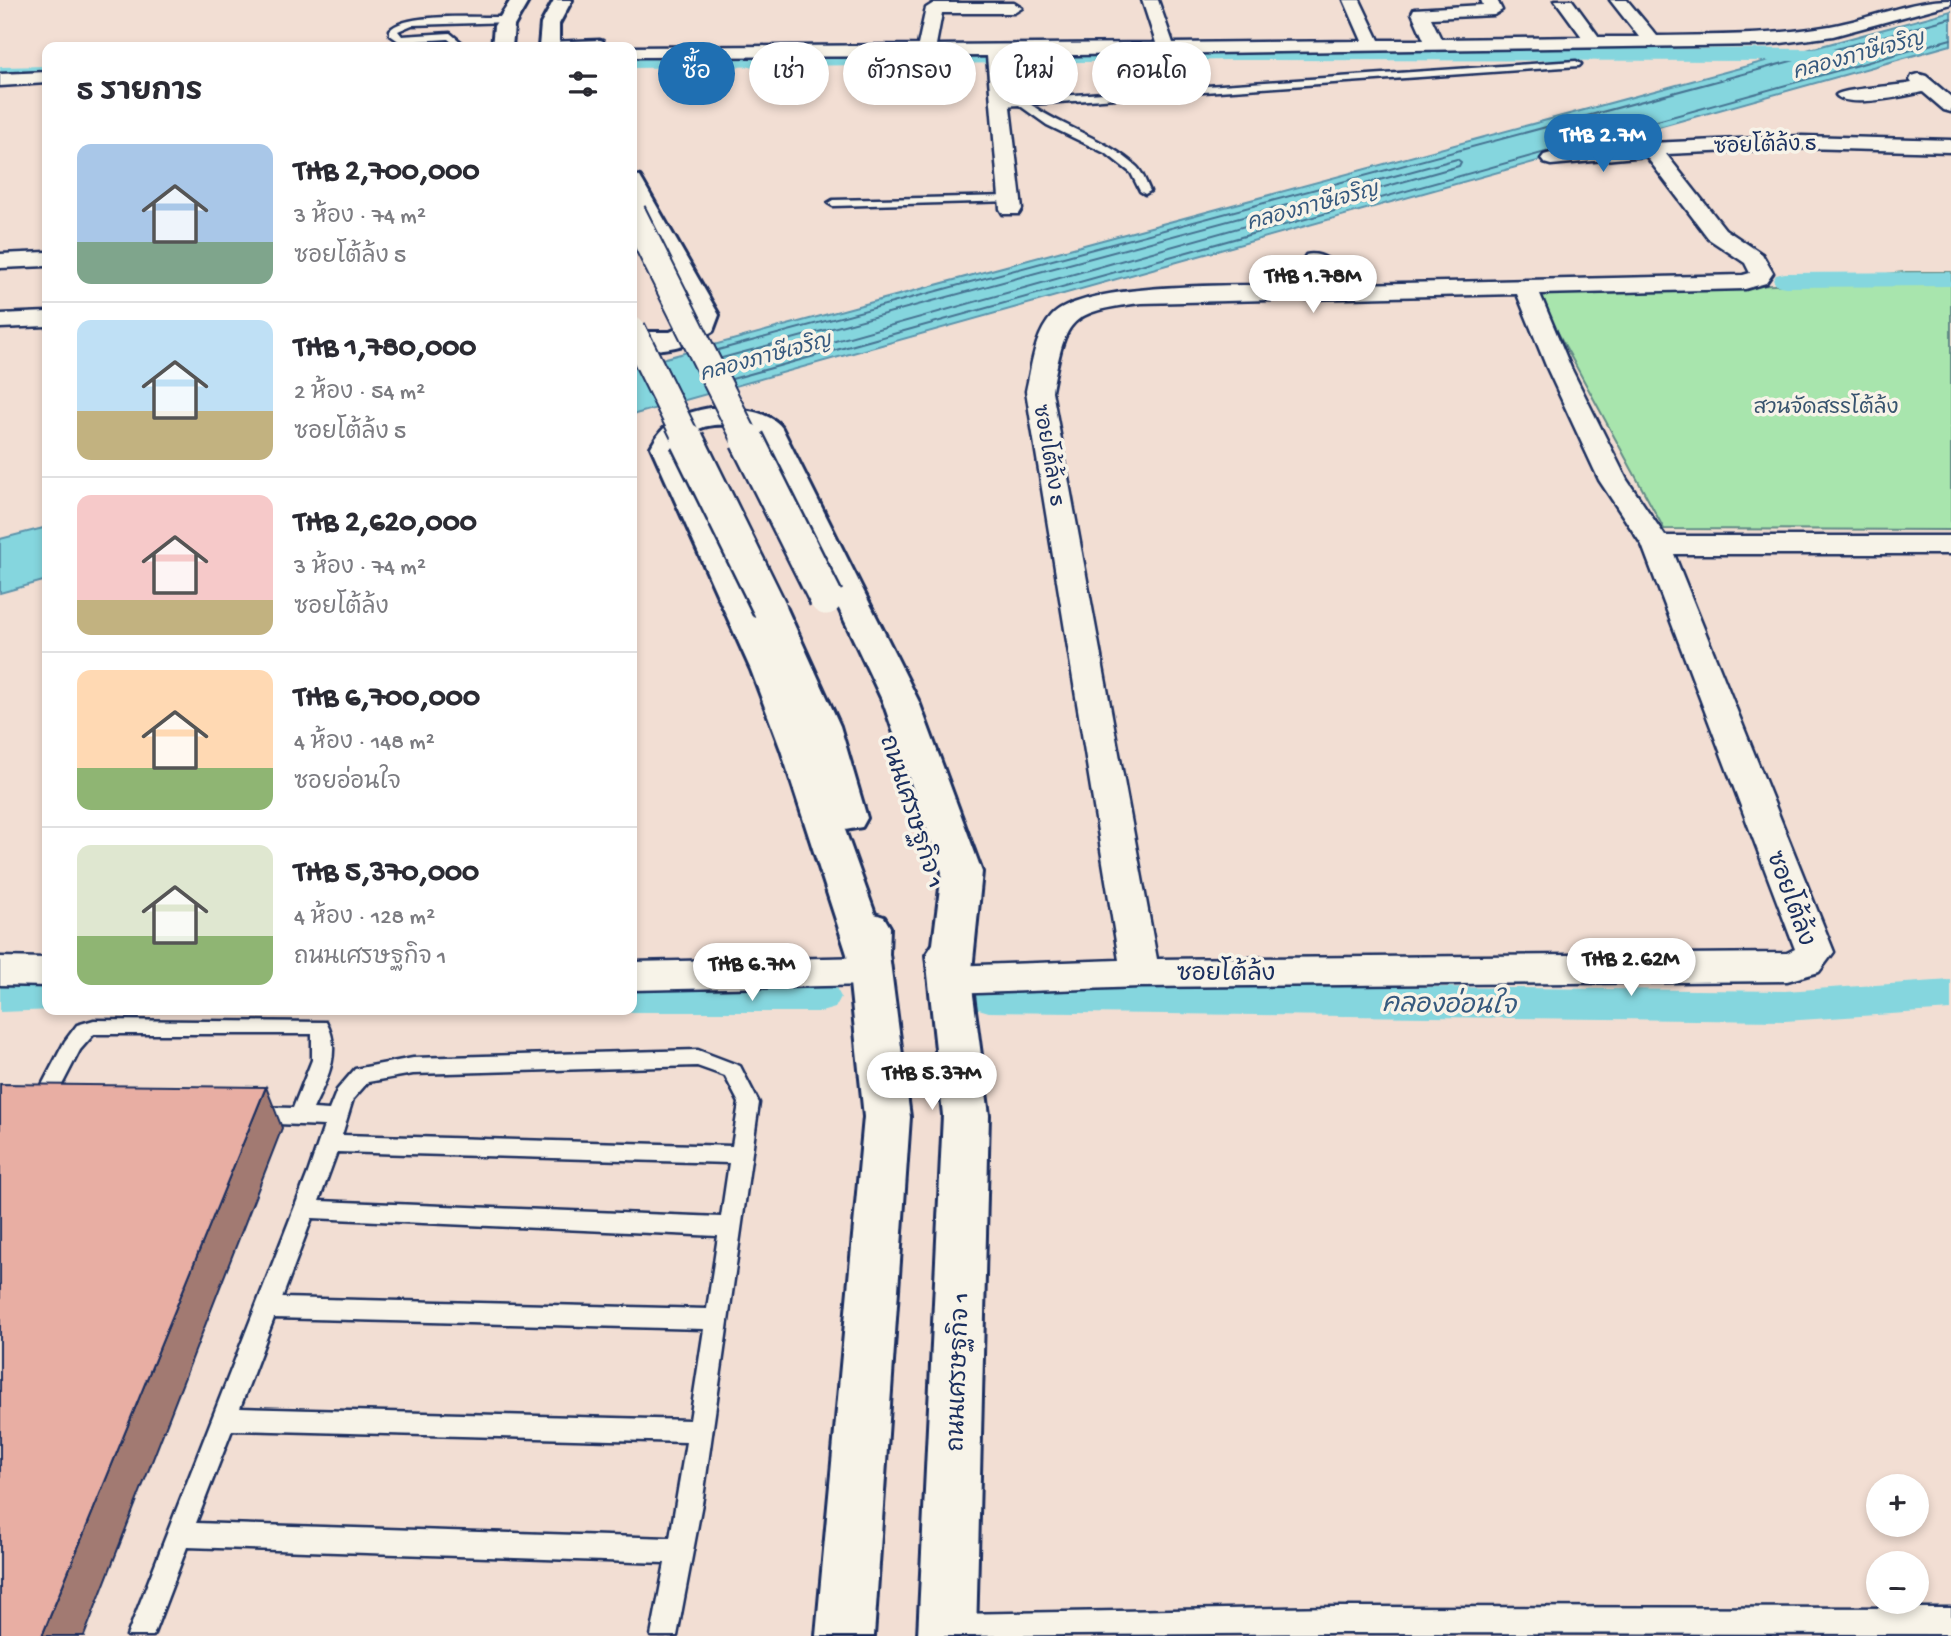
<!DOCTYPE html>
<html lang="th">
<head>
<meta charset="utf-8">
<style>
	:root { --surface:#fff; --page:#f2f2f3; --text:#2b2b33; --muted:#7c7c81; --line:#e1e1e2; --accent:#1f6fb2 }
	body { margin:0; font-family:"Gochi Hand","Playpen Sans Thai",sans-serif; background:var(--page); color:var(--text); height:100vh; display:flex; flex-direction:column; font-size:26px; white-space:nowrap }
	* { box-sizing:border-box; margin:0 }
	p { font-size:23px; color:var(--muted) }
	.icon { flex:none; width:38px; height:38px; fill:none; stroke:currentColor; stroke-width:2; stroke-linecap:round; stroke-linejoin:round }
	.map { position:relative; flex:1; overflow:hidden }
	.panel { position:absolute; left:42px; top:42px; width:595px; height:973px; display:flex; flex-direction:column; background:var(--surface); border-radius:14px; box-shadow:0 4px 10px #0003 }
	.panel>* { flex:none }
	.top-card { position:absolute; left:658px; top:42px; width:665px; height:63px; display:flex; gap:14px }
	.fabs { position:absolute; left:1866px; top:1474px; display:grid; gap:14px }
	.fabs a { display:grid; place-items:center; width:63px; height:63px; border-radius:50%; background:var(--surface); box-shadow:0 4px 10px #0003; font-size:35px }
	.price { position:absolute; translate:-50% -60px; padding:0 16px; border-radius:24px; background:#fff; color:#222; font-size:23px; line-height:46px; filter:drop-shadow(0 2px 4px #0008) }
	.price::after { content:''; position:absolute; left:50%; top:42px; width:21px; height:16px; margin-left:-10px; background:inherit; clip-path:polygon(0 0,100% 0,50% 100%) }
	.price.current { background:var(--accent); color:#fff }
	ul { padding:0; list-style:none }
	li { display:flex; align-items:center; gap:21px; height:175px; padding:0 35px }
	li+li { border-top:2px solid var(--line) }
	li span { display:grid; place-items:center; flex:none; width:196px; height:140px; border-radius:14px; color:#555 }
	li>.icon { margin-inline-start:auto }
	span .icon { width:84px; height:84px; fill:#fffc; stroke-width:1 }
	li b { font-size:30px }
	h2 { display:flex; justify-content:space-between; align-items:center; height:84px; padding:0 35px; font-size:30px }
	.tag { padding:0 24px; border-radius:32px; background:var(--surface); box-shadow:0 4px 10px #0003; font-size:24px; line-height:63px }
	.tag.current { background:var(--accent); color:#fff }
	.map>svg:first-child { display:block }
	.green { fill:#a8e5ad; stroke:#628a86; stroke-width:2 }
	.water { fill:#85d6de; stroke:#5b93ab; stroke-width:2 }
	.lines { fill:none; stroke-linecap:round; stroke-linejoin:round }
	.shore { stroke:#457291; stroke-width:2 }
	.canal { fill:#85d6de; fill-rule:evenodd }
	.service-casing { stroke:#1b2f5e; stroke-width:5 }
	.minor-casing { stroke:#1b2f5e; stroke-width:5 }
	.secondary-casing { stroke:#1b2f5e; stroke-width:6 }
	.service { fill:#f7f3e8; fill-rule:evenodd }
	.minor { fill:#f7f3e8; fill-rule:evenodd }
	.secondary { fill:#f7f3e8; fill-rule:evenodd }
	.secondary-bridge-far1-casing { stroke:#1b2f5e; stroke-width:30; stroke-linecap:butt }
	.secondary-bridge-casing { stroke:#1b2f5e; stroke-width:38; stroke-linecap:butt }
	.secondary-bridge-far1 { stroke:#f7f3e8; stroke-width:26 }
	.secondary-bridge { stroke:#f7f3e8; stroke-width:33 }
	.shaded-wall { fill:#a27a72; stroke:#1b2f5e; stroke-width:2 }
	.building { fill:#e8aea3; stroke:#1b2f5e; stroke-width:2 }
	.labels { text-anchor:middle; stroke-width:7; stroke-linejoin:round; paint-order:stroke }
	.far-water-label { font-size:21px; font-style:italic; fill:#36597e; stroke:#f7f3e8 }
	.far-street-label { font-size:21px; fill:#1b2f5e; stroke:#f7f3e8 }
	.far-park-label { font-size:21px; fill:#37536e; stroke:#f7f3e8 }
	.street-label { font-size:24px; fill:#1b2f5e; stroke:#f7f3e8 }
	.water-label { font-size:26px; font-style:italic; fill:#36597e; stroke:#f7f3e8 }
</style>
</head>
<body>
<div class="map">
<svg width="1951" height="1636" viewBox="0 0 1951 1636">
	<rect width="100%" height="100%" fill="#f2ded3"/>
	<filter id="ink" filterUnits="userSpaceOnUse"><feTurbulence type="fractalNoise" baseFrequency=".0143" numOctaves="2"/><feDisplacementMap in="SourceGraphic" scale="14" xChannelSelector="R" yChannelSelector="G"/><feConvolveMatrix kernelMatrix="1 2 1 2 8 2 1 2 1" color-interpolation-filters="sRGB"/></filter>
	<g filter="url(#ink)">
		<path class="green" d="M1904,272H1951V530L1664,529L1537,294L1799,284Z"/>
		<path class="water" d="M1951,11V45L632,415V367Z
			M47,527V580L0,593V539Z"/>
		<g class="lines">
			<path class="shore" d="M718,350L1951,18
				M722,358L1457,159L1461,162L1459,166L728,371
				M732,379L1951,39"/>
			<path class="canal" d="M1536,48L1838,49L1847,55L1838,61L1235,60L632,68V56L1084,49Z
				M47,66V78L0,79V67Z
				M1951,272V286L1785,287L1776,285L1773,280L1776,275L1785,273Z
				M1951,980V1010L1785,1021L989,1012L975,1008L969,997L975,986L989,982L1785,991Z
				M0,982H47V1010H54L0,1012Z
				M632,982H821L835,986L841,997L835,1008L821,1012H632L625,1010H632Z"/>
			<g class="service-casing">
				<path id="service" d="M508,17L511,22L412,25L398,31L402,36L450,33L467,47H458L448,39L400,42L390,35V30C406,12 482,18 508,17Z
					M600,40L603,41V45L559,47L545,45L549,42Z
					M1576,61L1581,64L1579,66L1030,104C1063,128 1107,139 1137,167C1143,173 1146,183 1150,191L1145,194L1140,191L1131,173L1107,154L1047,125L1019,105L1002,106L997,103L1002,100Z
					M1010,196L1015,199L1014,201L833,206L828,203L833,200Z
					M94,1020L326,1022C343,1052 326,1081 313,1109L329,1110L337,1090L355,1069L413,1058L698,1050L740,1066L759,1103L703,1498L677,1636H651L665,1563L187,1547L153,1636H127L308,1173L324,1126L255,1123L248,1121L245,1115L248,1109L255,1107L293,1108L312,1060V1034H94L80,1050L49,1110L42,1112L35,1110L32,1104L65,1041L77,1025ZM697,1066L725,1076L739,1103L732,1146L342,1135L353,1099L368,1082L413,1074ZM337,1152L729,1163L721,1217L319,1201ZM312,1218L718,1236L707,1309L282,1298ZM274,1318L704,1329L690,1420L240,1408ZM232,1430L686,1442L670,1538L196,1523Z
					M1335,1607L1951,1608V1634L1335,1633L945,1636L942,1627L946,1618L955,1614Z"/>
			</g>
			<g class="minor-casing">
				<path id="minor" d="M1142,0H1158L1173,43L1362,41L1344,0H1360L1379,40H1424L1412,13L1414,9L1483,5L1481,0H1497L1502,10L1494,15L1431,18L1441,39L1582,37L1555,0H1572L1599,37H1639L1610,0H1627L1657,36C1715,35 1773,36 1830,26C1871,19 1909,0 1951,0V4L1833,36L1766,45L1004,56L1022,209L1019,214H1003L1000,209L987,56L632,57V47H630L918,45L926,8L934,3H1014L1022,8L1014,13H942L936,45L1156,43Z
					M47,72V83L0,86V74Z
					M1919,74L1926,76L1951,97V112L1944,110L1923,92C1905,96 1847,109 1836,95C1841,89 1898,86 1912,83L1910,80L1912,76Z
					M1802,136L1951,140V152L1802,148L1666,154L1725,229L1762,254L1773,273L1766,283L1745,289L1540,294L1571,368L1627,480L1665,536H1951V554H1674L1834,952L1819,972L1787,981L1140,987L950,994L936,990L931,980L936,970L950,966L1119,960L1026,391C1032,365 1034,336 1052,316C1087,278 1274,286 1330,285L1303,260L1306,255C1326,250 1343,272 1358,284L1743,275L1750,273L1745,263L1709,239L1646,156L1551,165L1544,163L1541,159L1544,155L1551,153L1651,143ZM1517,294L1547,368L1599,480L1642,545L1795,949L1787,953L1157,959L1052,391C1066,321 1065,312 1141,303Z
					M47,252V266L0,268V254Z
					M47,312V326L0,328V314Z
					M0,957L47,958V986L0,985Z
					M871,957L885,961L890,971L885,981L871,985L632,990V962Z"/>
			</g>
			<g class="secondary-casing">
				<path id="secondary" d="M511,0H529L514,26L512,47H492L494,26Z
					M554,0H572L559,24V47H539L541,24Z
					M632,175L640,177L643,182L719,315L713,331C689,347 660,353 632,348V332H670L692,322L693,315L632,203Z
					M710,408C731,408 769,409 782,428L919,702L982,872L971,980L989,1115L976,1636H918L943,1115L926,955L933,944L942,872L883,702L756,433C731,422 695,418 681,447L755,606L758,602L770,599L782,602L787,609L840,726L867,818L862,827L845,830L875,914L884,917L890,927L889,954L910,1117L874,1636H816L864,1117L847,954L781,750L751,670L651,447C665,420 682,413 710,408Z"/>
			</g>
			<use href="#service" class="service"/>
			<use href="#minor" class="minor"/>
			<use href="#secondary" class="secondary"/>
			<g class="secondary-bridge-far1-casing">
				<path id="secondary-bridge-far1" d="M632,212L747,442
					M632,329L688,442"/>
			</g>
			<g class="secondary-bridge-casing">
				<path id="secondary-bridge" d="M687,440L770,609
					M747,440L826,598"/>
			</g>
			<use href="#secondary-bridge-far1" class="secondary-bridge-far1"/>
			<use href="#secondary-bridge" class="secondary-bridge"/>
		</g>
		<path class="shaded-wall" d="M266,1087L282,1128L84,1636H42Z"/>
		<path class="building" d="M0,1084L266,1087L42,1636H0Z"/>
	</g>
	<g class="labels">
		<g class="far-water-label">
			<text transform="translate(1858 54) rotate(-15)" y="7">คลองภาษีเจริญ</text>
			<text transform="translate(1312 205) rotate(-15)" y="7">คลองภาษีเจริญ</text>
			<text transform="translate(765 356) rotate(-15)" y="7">คลองภาษีเจริญ</text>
		</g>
		<g class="far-street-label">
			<text transform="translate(1765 144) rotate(-2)" y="7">ซอยโต้ล้ง 5</text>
			<text transform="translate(1050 455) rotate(80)" y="7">ซอยโต้ล้ง 5</text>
		</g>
		<g class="far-park-label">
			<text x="1826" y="413">สวนจัดสรรโต้ล้ง</text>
		</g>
		<g class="street-label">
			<text transform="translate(913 811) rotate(72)" y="8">ถนนเศรษฐกิจ 1</text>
			<text transform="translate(1792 898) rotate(70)" y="8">ซอยโต้ล้ง</text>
			<text x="1226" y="980">ซอยโต้ล้ง</text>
			<text transform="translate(957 1372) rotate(-88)" y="8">ถนนเศรษฐกิจ 1</text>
		</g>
		<g class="water-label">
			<text transform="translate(1449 1003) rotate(1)" y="9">คลองอ่อนใจ</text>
		</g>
	</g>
</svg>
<div class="fabs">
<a>+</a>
<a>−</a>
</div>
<b class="price current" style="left:1603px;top:174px">THB 2.7M</b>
<b class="price" style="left:1313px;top:315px">THB 1.78M</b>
<b class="price" style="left:1631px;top:998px">THB 2.62M</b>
<b class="price" style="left:752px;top:1003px">THB 6.7M</b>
<b class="price" style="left:932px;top:1112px">THB 5.37M</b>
<div class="top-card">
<a class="tag current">ซื้อ</a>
<a class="tag">เช่า</a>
<a class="tag">ตัวกรอง</a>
<a class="tag">ใหม่</a>
<a class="tag">คอนโด</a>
</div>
<section class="panel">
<h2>5 รายการ<svg class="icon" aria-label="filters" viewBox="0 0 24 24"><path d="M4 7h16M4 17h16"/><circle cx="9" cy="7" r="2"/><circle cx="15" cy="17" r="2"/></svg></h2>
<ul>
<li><span style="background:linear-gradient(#a9c7e8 70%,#7fa58c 0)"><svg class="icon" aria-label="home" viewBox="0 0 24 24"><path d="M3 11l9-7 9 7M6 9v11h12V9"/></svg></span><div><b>THB 2,700,000</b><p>3 ห้อง · 74 m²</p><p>ซอยโต้ล้ง 5</p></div></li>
<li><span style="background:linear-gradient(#bfe0f5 65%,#c2b280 0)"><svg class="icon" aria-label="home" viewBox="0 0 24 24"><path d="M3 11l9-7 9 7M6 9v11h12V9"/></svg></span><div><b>THB 1,780,000</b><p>2 ห้อง · 54 m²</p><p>ซอยโต้ล้ง 5</p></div></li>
<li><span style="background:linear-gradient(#f6c9c9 75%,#c2b280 0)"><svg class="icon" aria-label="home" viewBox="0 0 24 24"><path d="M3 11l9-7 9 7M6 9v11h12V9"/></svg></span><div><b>THB 2,620,000</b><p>3 ห้อง · 74 m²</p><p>ซอยโต้ล้ง</p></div></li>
<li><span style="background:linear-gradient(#ffd9b3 70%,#8fb573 0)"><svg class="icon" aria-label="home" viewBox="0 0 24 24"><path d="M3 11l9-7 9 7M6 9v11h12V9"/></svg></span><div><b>THB 6,700,000</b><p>4 ห้อง · 148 m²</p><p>ซอยอ่อนใจ</p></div></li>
<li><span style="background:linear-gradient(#dfe7d0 65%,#8fb573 0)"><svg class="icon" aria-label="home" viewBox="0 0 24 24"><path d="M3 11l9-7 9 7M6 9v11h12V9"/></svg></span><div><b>THB 5,370,000</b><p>4 ห้อง · 128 m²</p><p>ถนนเศรษฐกิจ 1</p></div></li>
</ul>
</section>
</div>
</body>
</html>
